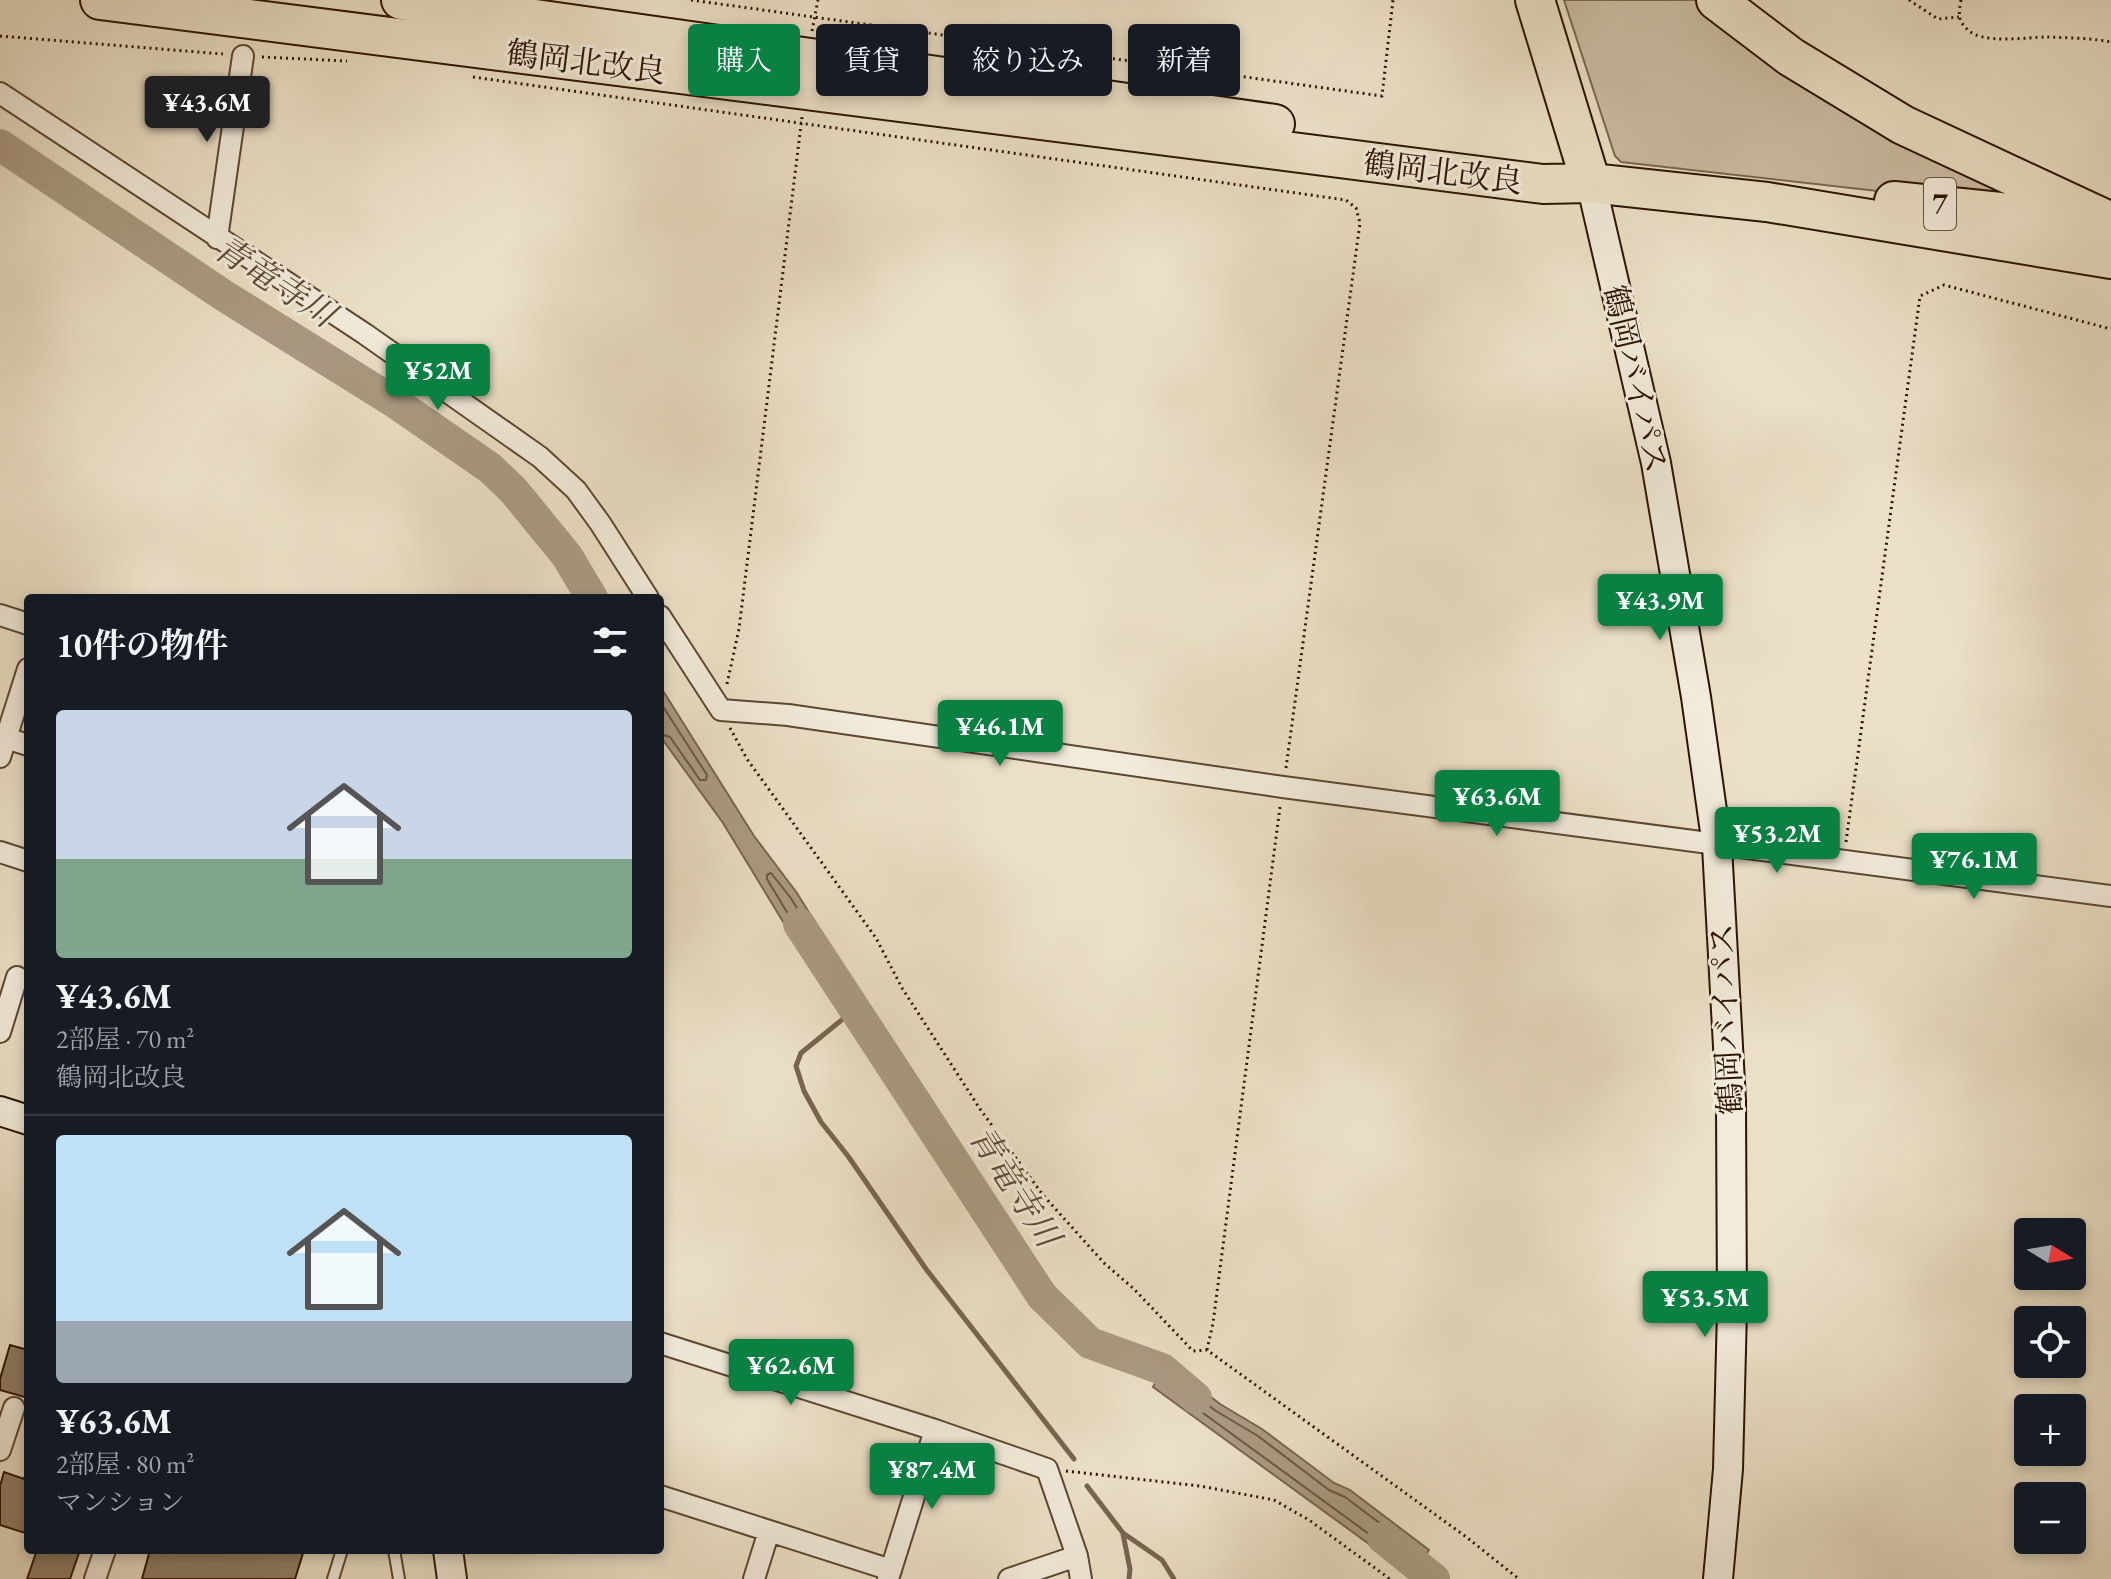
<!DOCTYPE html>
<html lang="ja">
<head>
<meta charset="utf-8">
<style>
	:root { --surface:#171b24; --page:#242831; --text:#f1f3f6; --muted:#9ea1a6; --line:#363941; --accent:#0b8043 }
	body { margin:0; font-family:"EB Garamond","Noto Serif JP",serif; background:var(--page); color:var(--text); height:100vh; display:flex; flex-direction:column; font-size:30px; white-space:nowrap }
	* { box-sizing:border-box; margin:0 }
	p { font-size:26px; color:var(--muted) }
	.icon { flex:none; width:44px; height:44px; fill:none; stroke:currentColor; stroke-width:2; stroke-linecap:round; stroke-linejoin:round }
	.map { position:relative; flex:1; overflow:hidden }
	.sheet { position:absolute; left:24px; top:594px; width:640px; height:960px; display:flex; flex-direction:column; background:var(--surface); border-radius:8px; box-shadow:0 4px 12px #0003 }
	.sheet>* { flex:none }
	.guide { position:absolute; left:688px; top:24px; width:760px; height:72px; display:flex; gap:16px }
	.needle { width:52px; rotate:101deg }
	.fabs { position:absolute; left:2014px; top:1218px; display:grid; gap:16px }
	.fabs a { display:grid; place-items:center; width:72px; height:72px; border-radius:8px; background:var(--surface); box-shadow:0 4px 12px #0003; font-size:40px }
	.price { position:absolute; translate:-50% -68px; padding:0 18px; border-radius:8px; background:var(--accent); color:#fff; font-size:26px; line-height:52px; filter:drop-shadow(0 2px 4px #0008) }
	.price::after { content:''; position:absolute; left:50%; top:48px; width:24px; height:18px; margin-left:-12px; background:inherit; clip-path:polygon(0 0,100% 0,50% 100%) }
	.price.current { background:#222; color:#fff }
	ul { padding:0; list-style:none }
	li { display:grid; align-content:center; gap:16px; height:424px; padding:0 32px }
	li+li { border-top:2px solid var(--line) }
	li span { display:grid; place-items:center; height:248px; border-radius:8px; color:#555 }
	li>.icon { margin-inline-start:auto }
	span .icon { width:144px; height:144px; fill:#fffc; stroke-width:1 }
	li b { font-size:34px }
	h2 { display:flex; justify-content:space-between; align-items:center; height:96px; padding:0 32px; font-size:34px }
	.tag { padding:0 28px; border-radius:8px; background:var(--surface); box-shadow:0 4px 12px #0003; font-size:28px; line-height:72px }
	.tag.current { background:var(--accent); color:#fff }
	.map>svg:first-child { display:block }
	.green { fill:#cbbda5; stroke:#7c6852; stroke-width:2 }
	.water { fill:#aa9b83; stroke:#78654f; stroke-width:2 }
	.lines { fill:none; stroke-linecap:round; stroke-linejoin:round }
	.shore { stroke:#6b5842; stroke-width:2 }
	.stream { stroke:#78654f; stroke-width:5 }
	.river { stroke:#aa9b83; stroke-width:32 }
	.building { fill:#8f7e67; stroke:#2c1400; stroke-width:2 }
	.lane-casing { stroke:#5c4732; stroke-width:14 }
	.street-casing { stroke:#5c4732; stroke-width:24 }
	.secondary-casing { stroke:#2c1400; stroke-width:32 }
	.highway-casing { stroke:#2c1400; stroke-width:42 }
	.path { stroke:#2c1400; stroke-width:3; stroke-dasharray:2 4; stroke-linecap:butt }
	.lane { stroke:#f2ebdb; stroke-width:10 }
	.street { stroke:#f2ebdb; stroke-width:20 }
	.secondary { stroke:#f2ebdb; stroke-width:28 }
	.highway { stroke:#ebe0c7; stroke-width:38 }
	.labels { text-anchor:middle; stroke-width:6; stroke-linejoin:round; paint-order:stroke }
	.shield { fill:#f2ebdb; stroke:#675442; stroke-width:2 }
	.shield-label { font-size:30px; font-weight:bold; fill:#2c1400 }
	.street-label { font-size:32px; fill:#2c1400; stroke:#f2ebdb }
	.water-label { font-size:34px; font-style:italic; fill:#5e4a34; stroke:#f2ebdb }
</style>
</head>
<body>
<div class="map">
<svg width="2111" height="1579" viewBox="0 0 2111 1579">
	<rect width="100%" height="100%" fill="#ebe0c7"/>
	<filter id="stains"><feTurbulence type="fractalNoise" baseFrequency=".0025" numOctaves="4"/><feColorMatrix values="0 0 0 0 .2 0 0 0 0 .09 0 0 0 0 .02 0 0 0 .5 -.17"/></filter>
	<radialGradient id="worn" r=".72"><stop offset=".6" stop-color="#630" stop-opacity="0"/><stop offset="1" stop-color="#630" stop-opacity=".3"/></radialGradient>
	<path class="green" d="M1564,0H1705L2053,211L1621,162L1615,156Z"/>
	<path class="water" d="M660,686L754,836L797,893L832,950L810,966L723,823L660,736Z
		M1166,1362L1220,1404L1262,1429L1334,1483L1350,1490L1429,1550L1413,1576L1153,1387Z"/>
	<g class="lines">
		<path class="shore" d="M660,702L707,775L706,780H700L670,737L660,734
			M771,873L790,897L820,945L816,953L811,952L767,879V875Z
			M1169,1376L1216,1411L1258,1436L1329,1490L1345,1497L1414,1549L1416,1554L1412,1561H1406L1166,1386L1164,1382Z"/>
		<path class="stream" d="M854,1010L801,1053L796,1066L804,1091L821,1122L848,1156L926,1269L1074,1459
			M1087,1486L1123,1533L1162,1560L1174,1579
			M1123,1534L1130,1569L1129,1579"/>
		<path class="river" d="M0,145L223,295L396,403L490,468L514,491L567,556L592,598
			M799,924L1042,1296L1090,1343L1162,1369L1196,1398
			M1383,1538L1434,1579"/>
	</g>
	<path class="building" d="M10,1345L28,1350V1398L0,1390V1379Z
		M28,1465V1534L0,1525V1486L4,1472L24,1479Z
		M37,1550H80L70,1579H27Z
		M150,1550H304L295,1579H142Z"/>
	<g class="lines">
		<g class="lane-casing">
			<path id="lane" d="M394,1550L399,1579
				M333,1579L342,1550"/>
		</g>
		<g class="street-casing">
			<path id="street" d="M0,93L365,334L540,457L576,490L600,523L648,598
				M217,238L243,56
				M0,615L28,624
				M660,616L721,710L788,715L1283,787L2111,896
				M6,738L28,745
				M0,757L28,669
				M0,852L28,861
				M0,1032L17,977
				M660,1343L935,1430L1047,1469L1077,1556L1081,1579
				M0,1450L14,1408
				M660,1496L891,1570
				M95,1579L105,1550
				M754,1579L769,1531
				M888,1579L935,1430
				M1009,1579L1077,1556"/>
		</g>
		<g class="secondary-casing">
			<path id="secondary" d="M1591,183L1656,463L1696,697L1717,846L1731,1101L1732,1310L1728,1469L1718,1579
				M0,1111L28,1120
				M448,1550L452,1579"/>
		</g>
		<g class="highway-casing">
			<path id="highway" d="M100,0L1543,184L1591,183L1767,202L2111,259
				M401,0L1275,124
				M1535,0L1591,183
				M1716,0L1791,57L1903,125L2111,222
				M1894,201L2000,212L2087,226"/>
		</g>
		<path class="path" d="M691,0L1382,96L1393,0
			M1909,0L1938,19L1959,17
			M1961,0C1959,12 1957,20 1967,29C1982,45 2026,37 2047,37C2068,38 2091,38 2111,42
			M812,31L818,0
			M0,36L223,54
			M262,57L347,61
			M473,77L1346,200L1356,208L1360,223L1286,768
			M727,684L739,629L802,117
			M730,728L747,759L876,938L902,988L980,1109L1043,1195L1104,1263L1134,1289L1193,1351L1207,1350L1465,1536L1519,1579
			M1846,842L1920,296L1944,285L2111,329
			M1207,1350L1213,1323L1280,807
			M1066,1471L1200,1486L1274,1500L1309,1520L1390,1579"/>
		<use href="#lane" class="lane"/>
		<use href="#street" class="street"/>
		<use href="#secondary" class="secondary"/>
		<use href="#highway" class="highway"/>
	</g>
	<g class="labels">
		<rect class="shield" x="1924" y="178" width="32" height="52" rx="6"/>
		<g class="shield-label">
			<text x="1940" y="214">7</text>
		</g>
		<g class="street-label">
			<text transform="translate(586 62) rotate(7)" y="11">鶴岡北改良</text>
			<text transform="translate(1443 172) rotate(7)" y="11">鶴岡北改良</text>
			<text transform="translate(1636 379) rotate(77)" y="11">鶴岡バイパス</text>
			<text transform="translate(1726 1019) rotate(-93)" y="11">鶴岡バイパス</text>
		</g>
		<g class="water-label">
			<text transform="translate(275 281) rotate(33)" y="12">青竜寺川</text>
			<text transform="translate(1015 1186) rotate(57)" y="12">青竜寺川</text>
		</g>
	</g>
	<rect width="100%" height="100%" filter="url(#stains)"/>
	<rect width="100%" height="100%" fill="url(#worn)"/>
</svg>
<div class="fabs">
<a><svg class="needle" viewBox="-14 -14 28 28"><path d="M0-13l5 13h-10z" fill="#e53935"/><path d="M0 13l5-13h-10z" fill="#9ea1a6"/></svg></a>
<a><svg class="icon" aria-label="locate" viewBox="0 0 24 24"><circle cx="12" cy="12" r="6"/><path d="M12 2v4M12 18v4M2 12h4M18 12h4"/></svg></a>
<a>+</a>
<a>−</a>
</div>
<b class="price current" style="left:207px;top:144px">¥43.6M</b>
<b class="price" style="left:438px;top:412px">¥52M</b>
<b class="price" style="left:1660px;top:642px">¥43.9M</b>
<b class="price" style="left:1000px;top:768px">¥46.1M</b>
<b class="price" style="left:1497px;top:838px">¥63.6M</b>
<b class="price" style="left:1777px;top:875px">¥53.2M</b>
<b class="price" style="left:1974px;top:901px">¥76.1M</b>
<b class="price" style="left:1705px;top:1339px">¥53.5M</b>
<b class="price" style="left:791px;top:1407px">¥62.6M</b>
<b class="price" style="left:932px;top:1511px">¥87.4M</b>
<div class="guide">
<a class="tag current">購入</a>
<a class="tag">賃貸</a>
<a class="tag">絞り込み</a>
<a class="tag">新着</a>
</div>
<section class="sheet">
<h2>10件の物件<svg class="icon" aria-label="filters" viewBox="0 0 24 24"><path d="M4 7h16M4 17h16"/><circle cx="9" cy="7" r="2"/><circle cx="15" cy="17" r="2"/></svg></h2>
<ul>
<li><span style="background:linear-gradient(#c9d6e8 60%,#7fa58c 0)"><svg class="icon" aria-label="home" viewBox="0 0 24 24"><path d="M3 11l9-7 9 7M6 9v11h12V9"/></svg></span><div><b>¥43.6M</b><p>2部屋 · 70 m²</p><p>鶴岡北改良</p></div></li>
<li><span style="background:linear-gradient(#bfe0f5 75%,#9aa5b1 0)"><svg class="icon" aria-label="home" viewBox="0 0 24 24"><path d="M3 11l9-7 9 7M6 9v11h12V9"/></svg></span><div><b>¥63.6M</b><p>2部屋 · 80 m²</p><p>マンション</p></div></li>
</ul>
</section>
</div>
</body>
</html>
